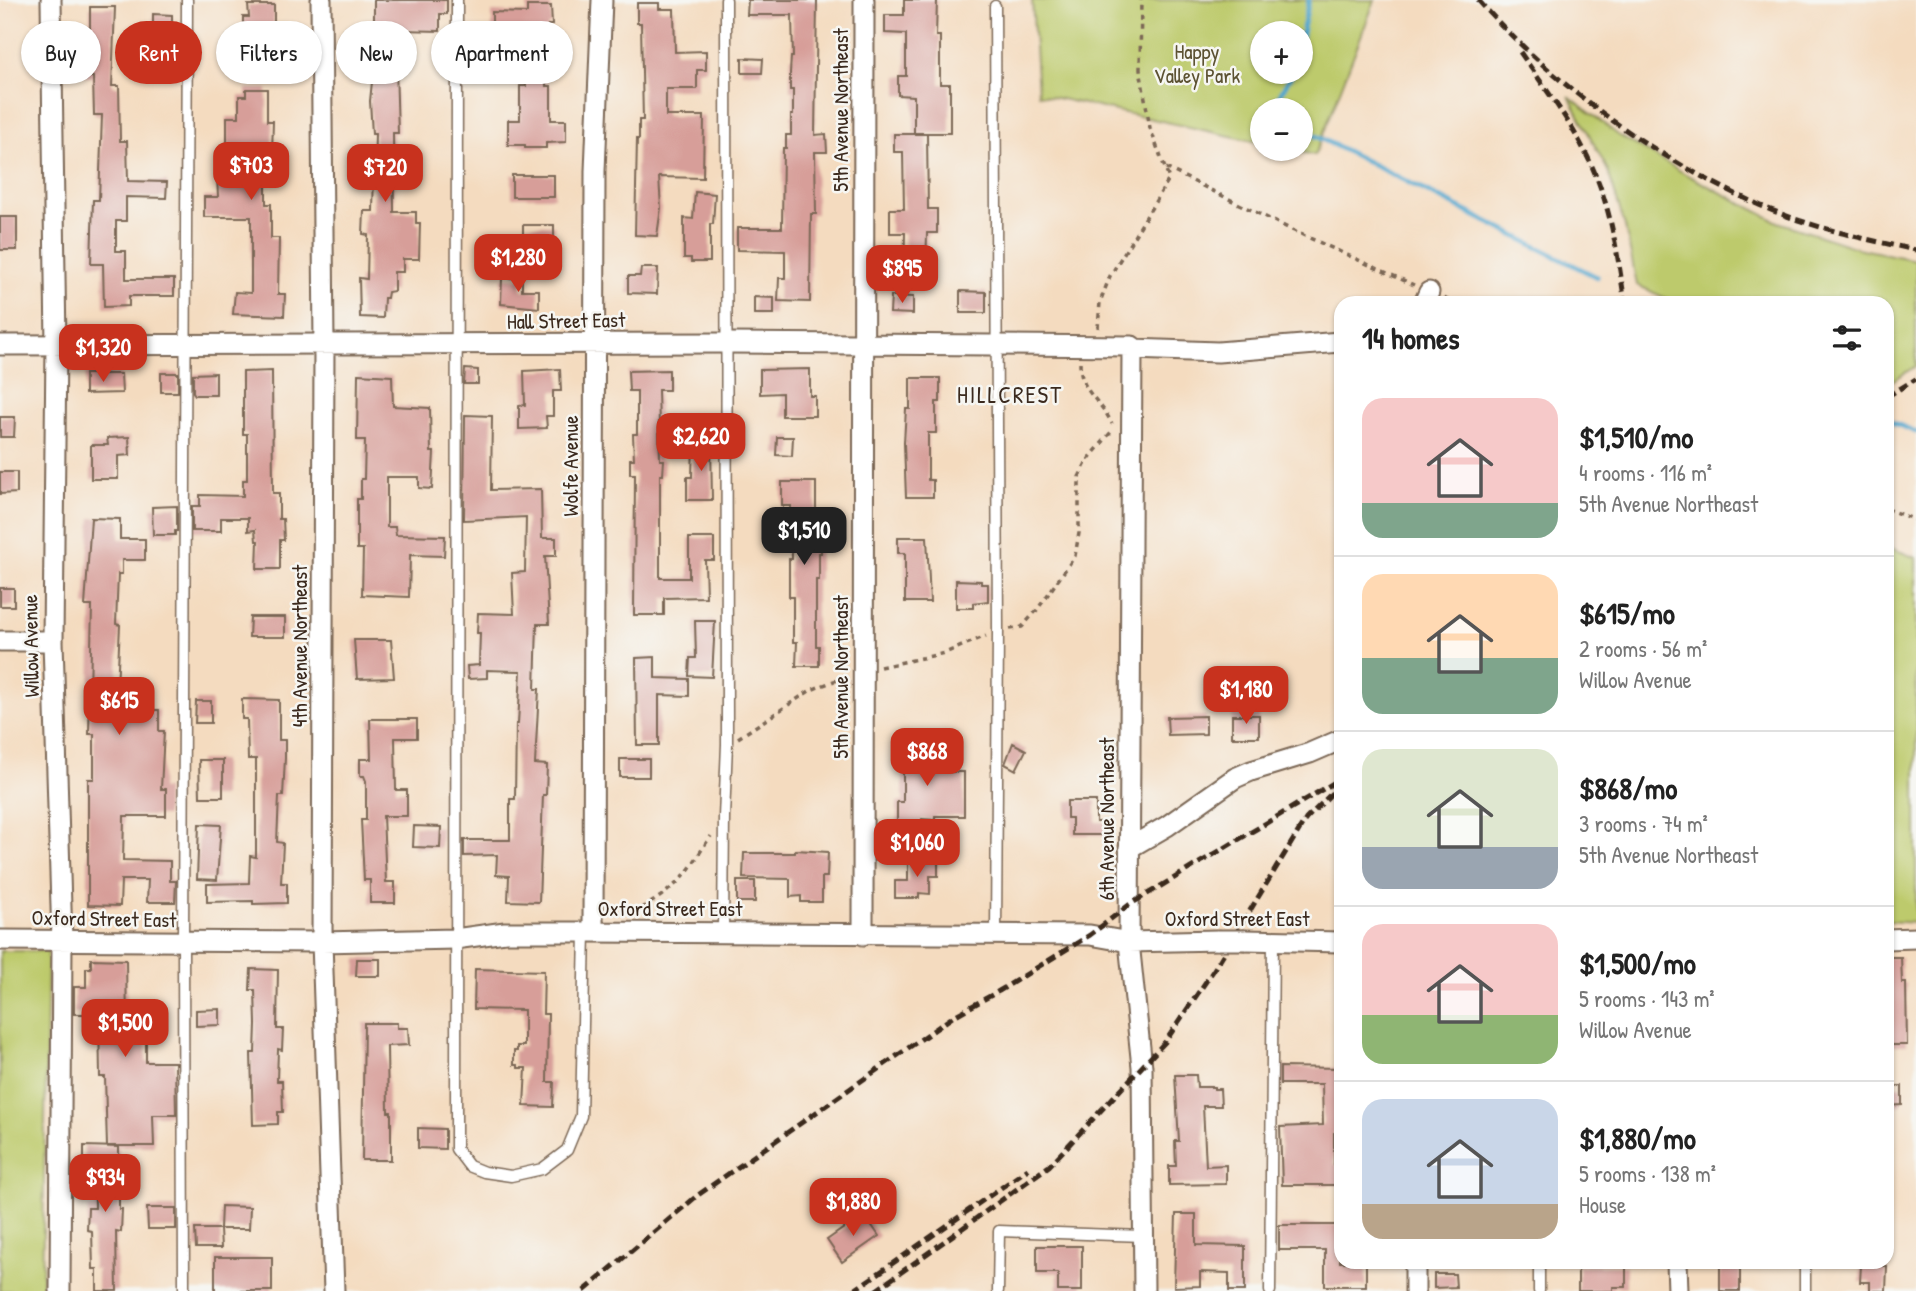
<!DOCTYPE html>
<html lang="en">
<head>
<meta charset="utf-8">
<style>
	:root { --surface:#fff; --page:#f2f2f2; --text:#222; --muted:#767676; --line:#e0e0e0; --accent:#c8321e }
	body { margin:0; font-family:"Patrick Hand",sans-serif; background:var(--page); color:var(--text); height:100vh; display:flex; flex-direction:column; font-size:26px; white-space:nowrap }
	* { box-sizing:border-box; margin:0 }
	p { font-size:23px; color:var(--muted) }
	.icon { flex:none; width:38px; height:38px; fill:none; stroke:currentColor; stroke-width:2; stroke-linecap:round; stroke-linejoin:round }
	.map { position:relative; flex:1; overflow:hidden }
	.side { position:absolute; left:1334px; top:296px; width:560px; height:973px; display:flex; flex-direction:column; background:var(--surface); border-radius:21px; box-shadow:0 2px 5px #0004 }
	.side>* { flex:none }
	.hud { position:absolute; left:21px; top:21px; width:665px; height:63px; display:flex; gap:14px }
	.fabs { position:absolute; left:1250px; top:21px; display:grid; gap:14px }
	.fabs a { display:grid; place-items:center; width:63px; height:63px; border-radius:50%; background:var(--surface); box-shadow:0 2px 5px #0004; font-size:35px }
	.price { position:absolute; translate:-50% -60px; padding:0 16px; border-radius:14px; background:var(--accent); color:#fff; font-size:23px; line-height:46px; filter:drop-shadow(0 2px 4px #0008) }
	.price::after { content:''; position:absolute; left:50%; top:42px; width:21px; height:16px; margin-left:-10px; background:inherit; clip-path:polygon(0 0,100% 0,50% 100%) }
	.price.on { background:#222; color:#fff }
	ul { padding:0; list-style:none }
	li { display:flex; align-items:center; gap:21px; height:175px; padding:0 28px }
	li+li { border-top:2px solid var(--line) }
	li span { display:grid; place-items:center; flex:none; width:196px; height:140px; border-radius:21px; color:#555 }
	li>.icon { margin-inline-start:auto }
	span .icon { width:84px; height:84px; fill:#fffc; stroke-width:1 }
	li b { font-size:30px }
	h2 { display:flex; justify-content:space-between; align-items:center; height:84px; padding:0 28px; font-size:30px }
	.pill { padding:0 24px; border-radius:32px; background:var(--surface); box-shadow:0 2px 5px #0004; font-size:24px; line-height:63px }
	.pill.on { background:var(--accent); color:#fff }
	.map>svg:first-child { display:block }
	.green { fill:#bdca6c; stroke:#7c7a45; stroke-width:2; fill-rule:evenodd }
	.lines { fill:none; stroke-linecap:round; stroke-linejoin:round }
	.stream { stroke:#50a5cc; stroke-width:5 }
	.building { fill:#d79e99 }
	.lane-casing { stroke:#7c6856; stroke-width:13 }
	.street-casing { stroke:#7c6856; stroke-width:23 }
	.path { stroke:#7c6856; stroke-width:3.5; stroke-dasharray:5 5; stroke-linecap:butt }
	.lane { stroke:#fff; stroke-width:10 }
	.street { stroke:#fff; stroke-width:19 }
	.rail { stroke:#3b2a1e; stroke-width:5; stroke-dasharray:10 5; stroke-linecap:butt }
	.street-bridge-casing { stroke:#7c6856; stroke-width:23; stroke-linecap:butt }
	.street-bridge { stroke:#fff; stroke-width:19 }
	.labels { text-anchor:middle; stroke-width:5; stroke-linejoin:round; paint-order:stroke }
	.park-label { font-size:21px; fill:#5c5232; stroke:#f6f6f2 }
	.street-label { font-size:21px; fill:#3b2a1e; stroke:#f6f6f2 }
	.neighbourhood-label { font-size:23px; letter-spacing:2px; fill:#3b2a1e; stroke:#f6f6f2 }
</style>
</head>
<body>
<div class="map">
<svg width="1916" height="1291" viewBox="0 0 1916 1291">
	<rect width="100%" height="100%" fill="#f6f6f2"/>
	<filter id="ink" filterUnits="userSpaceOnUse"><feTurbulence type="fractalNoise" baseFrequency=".0143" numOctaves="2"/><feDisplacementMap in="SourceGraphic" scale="14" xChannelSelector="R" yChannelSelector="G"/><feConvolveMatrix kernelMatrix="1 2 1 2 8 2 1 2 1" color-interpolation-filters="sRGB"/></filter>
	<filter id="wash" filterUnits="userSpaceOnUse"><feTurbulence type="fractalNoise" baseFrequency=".00686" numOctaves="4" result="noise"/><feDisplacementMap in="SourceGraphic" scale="28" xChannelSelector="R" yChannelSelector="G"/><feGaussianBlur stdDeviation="1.57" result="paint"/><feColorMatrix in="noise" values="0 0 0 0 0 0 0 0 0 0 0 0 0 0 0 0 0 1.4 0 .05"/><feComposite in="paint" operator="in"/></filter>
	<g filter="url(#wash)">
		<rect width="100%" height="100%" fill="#f4dbbf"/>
		<path class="green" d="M1032,0H1375L1315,155L1285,149H1300V110H1262V143L1038,94ZM1300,33V72H1262V33Z
			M1569,96L1618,135L1691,177L1778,222L1857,248L1916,260V366L1887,384L1886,303H1676L1637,285L1625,226L1608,171Z
			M1886,546L1916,558V923L1887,921Z
			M0,951H48L42,1291H0Z"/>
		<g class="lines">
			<path class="stream" d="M1300,43L1309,0
				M1271,110L1293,72
				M1300,128L1597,277
				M1886,420L1916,432"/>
		</g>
		<g id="blocks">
			<path class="building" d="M374,0H447V14H440V31L402,30V35H393V40L369,41V22H374Z
				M748,0H817L815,135L826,134L827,152H815L816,214H811L810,302L778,301L779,278H785V251L737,250V228H782L783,148H786V135H791V115H793V90H790V73L791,57H793L792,15H747Z
				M904,0H937L936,36H940V84H950V133H914V96L898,95V76H906V34L885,33V15H904Z
				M637,3H659V9H674L675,52L706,51V70H697V89H666V116H704L703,178L659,177L661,208L657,236L635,235L637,139H639V120H643L641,23H637Z
				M248,5H274V31H266V62H235L234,40L243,39V17H249Z
				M527,6H551L552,25H548L546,86H551V120H566V142L546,143V148H525V145H508V120H520V86H526V59H516L517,35H492V12L527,13Z
				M90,7H115L112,86H119L120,141H127L128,181L167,182L166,198L126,197V221H116V251H126V279H174V296H129V306L104,307L103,264H91L93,200H99L102,115H94L93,77H85V54H90Z
				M153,14L172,15V30H153Z
				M742,58L763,59L762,73H742Z
				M376,66L396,67L398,133H393L394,212H416V223H420L419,259H403V272H394V291L388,292L387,298H384L383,318L360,317L359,278L367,279L368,235L363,234L364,211H373L375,134H372L370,101L372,82H375Z
				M246,89H267V121H273L272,153H266V204H271V238H279L278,294H285L284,316L233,314L235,292L251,293V217H204V197H218L217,176L227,175V117H239V96H246Z
				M894,134H927L928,209H937V233H927L926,271H904L905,233H890V209H904L903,152H894Z
				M512,175H554V197H512Z
				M695,192L715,194L713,224H710V262H691V258H684V218L693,219Z
				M0,217H17V250H0Z
				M523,225H554V249H523Z
				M641,268H658L657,294L628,293V276H640Z
				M502,278H522V290H539V308L501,304Z
				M960,291L986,292V313H960Z
				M891,296L913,297V314L890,313Z
				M754,297L774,298V314H754Z
				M465,369L478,370V384H464Z
				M560,369L561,391H553V416H546L547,428L519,429V406L525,405L524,371Z
				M810,369V396H815V416H782V393L760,394V370Z
				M669,370V390H658L660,460H664L663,475H660V578H689V538H714V560H705L706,597L664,598V615H634L635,474H630V459H634L633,434H637V391H629L628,371Z
				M272,371L273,493H279V519H283L284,540H280V569H257L258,541H256L255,530L248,531V518H221V531H192V506H200V495L243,496V480H247V434H243V372Z
				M161,373H178V392H161Z
				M216,373V395H195L193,392V374Z
				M85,374H121L122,393L85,394Z
				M358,374L392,376L393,406L430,408L431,452H434L432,489L419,488V477H387V527H395L396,535L445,536L444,556L410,555L409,597L362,595L363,549H357V499H361V479H364L365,440H357Z
				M910,378H940V402H936V433H928V480H933V497H906L904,443L906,409H910Z
				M465,415L492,416L491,490L541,489L542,538H556V556H545L549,624H537L535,689H539L535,764L547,765L546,795H543L539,902L508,901L509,876L496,875L497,855L464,856V840H510V799H515L516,724H518L521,671L487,670V678L468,679L467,666L479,665L480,633H477L478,613L514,614L512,573L525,572L526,517L464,520Z
				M0,417H15L14,437H0Z
				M129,437L130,455L118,456V479H91V445H108L107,438Z
				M777,437H793L792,456L776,455Z
				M693,442H711L712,500H687V477H692Z
				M0,472H17V493L0,494Z
				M782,482H816V519H821V553H819V580H816V646H819V666H796L797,642H793V597H789V559H792L791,506H782Z
				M177,506V531H175V535H153L152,507Z
				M91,518L120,519V539H145V560H122V574H118L116,624L120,625L117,688L123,689L122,710H159V731H164L161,789H166V816H124L123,860L170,861V881H176L175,902H147L148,880H121L120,906L88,905V779H94V734H89L92,606H85Z
				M898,537H927L930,602H905V553H898Z
				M956,580L981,581V584H988V601L973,603V608H956Z
				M0,588H14V606H0Z
				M250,617H285V637H249Z
				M695,621H715L712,677L689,676L690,658H696Z
				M354,640H391L394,678L357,679Z
				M655,657V678L689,679V696L659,695V745H637L636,658Z
				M242,699L279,700V740H285V758L283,796H279L277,842L283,843L281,883H287V903L253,904V901L207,902V884L249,883L250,856L256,857V759H248L247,719H242Z
				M196,701H211V723H195Z
				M1232,715H1259V737H1232Z
				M1206,716V734L1168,735L1167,717Z
				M370,719H417V738H395L396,790H407V816H383L386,882H395V903H370V880H364L361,820H366V781L364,776H360V759H371Z
				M903,739H932V772H964V816H935V820L922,819L921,831H897V802H903Z
				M1013,743L1026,750L1016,770L1005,764Z
				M620,759H649V777H620Z
				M199,760H223V797H200Z
				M1067,801H1096V822H1110V835H1072V818H1067Z
				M199,824L221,825L217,880L197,879Z
				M414,826L441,827L440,848L413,847Z
				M795,850L828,852L827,877H822V902H801V896L790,897V879L743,878L744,853H795Z
				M908,859L938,860V876H930V894L919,893V898H895V881H908Z
				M737,881H755V902H737Z
				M1886,957H1901L1902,983H1906L1907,1045H1886Z
				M91,959L126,960L127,1025L146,1026V1062H175L176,1115H153L154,1146H107L105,1077H100L99,1014H74V987H86V968H91Z
				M357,959H380V976H356Z
				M251,969L278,970L277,1029H283L282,1050L278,1049L277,1081H282L283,1112H278V1124L253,1125L251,1053H255L256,1024L255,990H250Z
				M475,969L544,971L543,1014H548L547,1082H554L553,1107L524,1106L526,1068H518V1065H514V1051H517V1046H524V1010L474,1009Z
				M220,1009V1025L196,1026V1010Z
				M364,1023H397V1028H408L409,1045L387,1046L388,1112H391V1160H362Z
				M1280,1067L1340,1068V1133H1334V1164H1340V1185H1282L1280,1127L1323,1125L1322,1084H1280Z
				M1175,1075H1196L1197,1087H1214V1089H1220L1221,1106H1203L1206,1166L1226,1165V1184L1169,1185V1166H1176L1175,1141H1179Z
				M1886,1086H1902V1105L1886,1106Z
				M418,1128L445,1129V1149L418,1148Z
				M84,1146L119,1147V1209H122L121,1232L116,1231L117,1291H97V1269H93L92,1231L87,1230L88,1208H95L94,1162H84Z
				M221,1206L250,1207L249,1229H220Z
				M147,1208H176V1229H148Z
				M864,1214L879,1236L842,1262L827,1240Z
				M1176,1214H1196V1245L1245,1246V1291H1229V1273L1200,1272V1286L1174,1287Z
				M1279,1225H1340V1262H1366V1286H1325V1250H1279Z
				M195,1229H220L221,1248H196Z
				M1037,1246H1082V1291H1058V1273H1037Z
				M215,1257H272V1291H215Z
				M1720,1262H1740V1291H1720Z
				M1861,1265L1887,1266L1886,1291H1870V1282H1860Z
				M1578,1266H1626V1287H1613V1291H1578Z
				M1434,1274H1455L1456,1287L1434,1288Z"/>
		</g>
	</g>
	<g filter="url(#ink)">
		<use href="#blocks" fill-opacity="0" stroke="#7c6856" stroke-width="2"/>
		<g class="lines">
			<g class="lane-casing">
				<path id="lane" d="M457,0L456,1149L469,1166L484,1172L511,1176L542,1169L567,1150L581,1116L585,932
					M995,6L998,631L996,934
					M723,932L724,817L727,744L726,0
					M1805,1262V1291
					M184,1291L183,943L187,0
					M998,1291L999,1231L1143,1236
					M1270,1291L1273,940
					M1539,1291V1262"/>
			</g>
			<g class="street-casing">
				<path id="street" d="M51,0L56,345L53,641L62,940L60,1291
					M321,0L324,346L322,942L334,1291
					M1424,303L1429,292
					M0,345L727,343L1132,346L1129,942L1142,1067L1144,1291
					M1132,349L1218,352L1340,342
					M0,641H53
					M1129,848L1167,826L1235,778L1251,771L1310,753L1340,740
					M593,932L595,171L602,0
					M863,935L864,0
					M1886,939L1916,938
					M0,940L322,942L455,939L505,932H585L1090,935L1129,942L1218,940
					M1245,940L1340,942
					M1677,1262L1678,1291
					M1415,1291V1262"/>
			</g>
			<path class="path" d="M1166,168L1294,231L1414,285
				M1444,298L1453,303
				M1098,328L1100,302L1110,276L1169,179L1150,128L1140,69L1141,0
				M1080,362C1080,393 1100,398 1112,424
				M1886,509L1916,520
				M1010,629L1022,627L1037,610L1075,556L1079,533V477L1087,461L1112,431
				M880,667L945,653L986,636
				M738,738L811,690L834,681L847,679
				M633,913C652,903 672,890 686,873C695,862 702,848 711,836"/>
			<use href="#lane" class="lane"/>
			<use href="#street" class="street"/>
			<path class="rail" d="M1478,0C1555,86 1651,156 1757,204C1806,226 1863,239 1916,250
				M1520,52C1546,90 1576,128 1594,171C1612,213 1618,258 1625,303
				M1886,397L1916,379
				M584,1291L698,1195L954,1016L999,991L1090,935L1129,905L1340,779
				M853,1291L1028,1169
				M875,1291L1049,1166L1165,1042L1213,971L1306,819L1338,787"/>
			<g class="street-bridge-casing">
				<path id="street-bridge" d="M1218,940H1245"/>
			</g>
			<use href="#street-bridge" class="street-bridge"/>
		</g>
	</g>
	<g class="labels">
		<g class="park-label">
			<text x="1197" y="59">Happy<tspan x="1197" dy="24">Valley Park</tspan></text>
		</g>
		<g class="street-label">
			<text transform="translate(841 110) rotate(-90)" y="7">5th Avenue Northeast</text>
			<text transform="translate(566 321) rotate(-1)" y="7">Hall Street East</text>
			<text transform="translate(571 466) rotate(-90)" y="7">Wolfe Avenue</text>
			<text transform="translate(31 646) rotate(-91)" y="7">Willow Avenue</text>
			<text transform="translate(300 646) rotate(-90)" y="7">4th Avenue Northeast</text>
			<text transform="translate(841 677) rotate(-90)" y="7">5th Avenue Northeast</text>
			<text transform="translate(1107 819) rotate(-90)" y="7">6th Avenue Northeast</text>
			<text x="670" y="916">Oxford Street East</text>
			<text transform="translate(104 919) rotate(1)" y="7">Oxford Street East</text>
			<text x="1237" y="926">Oxford Street East</text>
		</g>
		<g class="neighbourhood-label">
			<text x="1010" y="403">HILLCREST</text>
		</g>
	</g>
</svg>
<div class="fabs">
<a>+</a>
<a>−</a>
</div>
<b class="price" style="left:251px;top:202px">$703</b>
<b class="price" style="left:385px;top:204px">$720</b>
<b class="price" style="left:518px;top:294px">$1,280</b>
<b class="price" style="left:902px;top:305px">$895</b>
<b class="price" style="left:103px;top:384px">$1,320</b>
<b class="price" style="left:701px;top:473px">$2,620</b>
<b class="price on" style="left:804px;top:567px">$1,510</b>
<b class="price" style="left:1246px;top:726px">$1,180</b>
<b class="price" style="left:119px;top:737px">$615</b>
<b class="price" style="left:927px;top:788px">$868</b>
<b class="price" style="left:917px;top:879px">$1,060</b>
<b class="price" style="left:125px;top:1059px">$1,500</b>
<b class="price" style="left:105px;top:1214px">$934</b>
<b class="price" style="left:853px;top:1238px">$1,880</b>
<div class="hud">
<a class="pill">Buy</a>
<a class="pill on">Rent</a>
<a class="pill">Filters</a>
<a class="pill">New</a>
<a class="pill">Apartment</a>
</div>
<section class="side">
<h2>14 homes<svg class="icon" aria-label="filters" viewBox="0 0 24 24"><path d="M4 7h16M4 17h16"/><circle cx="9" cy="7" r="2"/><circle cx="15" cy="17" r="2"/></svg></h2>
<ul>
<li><span style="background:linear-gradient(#f6c9c9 75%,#7fa58c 0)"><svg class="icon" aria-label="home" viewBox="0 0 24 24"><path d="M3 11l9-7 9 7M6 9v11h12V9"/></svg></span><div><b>$1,510/mo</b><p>4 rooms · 116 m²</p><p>5th Avenue Northeast</p></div></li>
<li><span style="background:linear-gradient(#ffd9b3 60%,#7fa58c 0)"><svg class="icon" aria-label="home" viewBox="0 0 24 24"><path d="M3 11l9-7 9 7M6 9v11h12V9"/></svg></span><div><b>$615/mo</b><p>2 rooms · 56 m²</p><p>Willow Avenue</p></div></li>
<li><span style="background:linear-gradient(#dfe7d0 70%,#9aa5b1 0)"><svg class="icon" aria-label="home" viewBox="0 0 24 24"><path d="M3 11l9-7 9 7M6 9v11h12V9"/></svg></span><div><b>$868/mo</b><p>3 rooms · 74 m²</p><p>5th Avenue Northeast</p></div></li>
<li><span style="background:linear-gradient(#f6c9c9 65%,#8fb573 0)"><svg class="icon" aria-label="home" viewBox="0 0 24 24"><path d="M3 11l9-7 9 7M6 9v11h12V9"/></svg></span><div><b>$1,500/mo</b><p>5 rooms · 143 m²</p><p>Willow Avenue</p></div></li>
<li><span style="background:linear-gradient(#c9d6e8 75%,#b9a48a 0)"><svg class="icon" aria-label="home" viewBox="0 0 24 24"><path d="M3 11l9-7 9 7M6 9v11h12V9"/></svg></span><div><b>$1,880/mo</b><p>5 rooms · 138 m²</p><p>House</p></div></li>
</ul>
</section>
</div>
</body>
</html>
